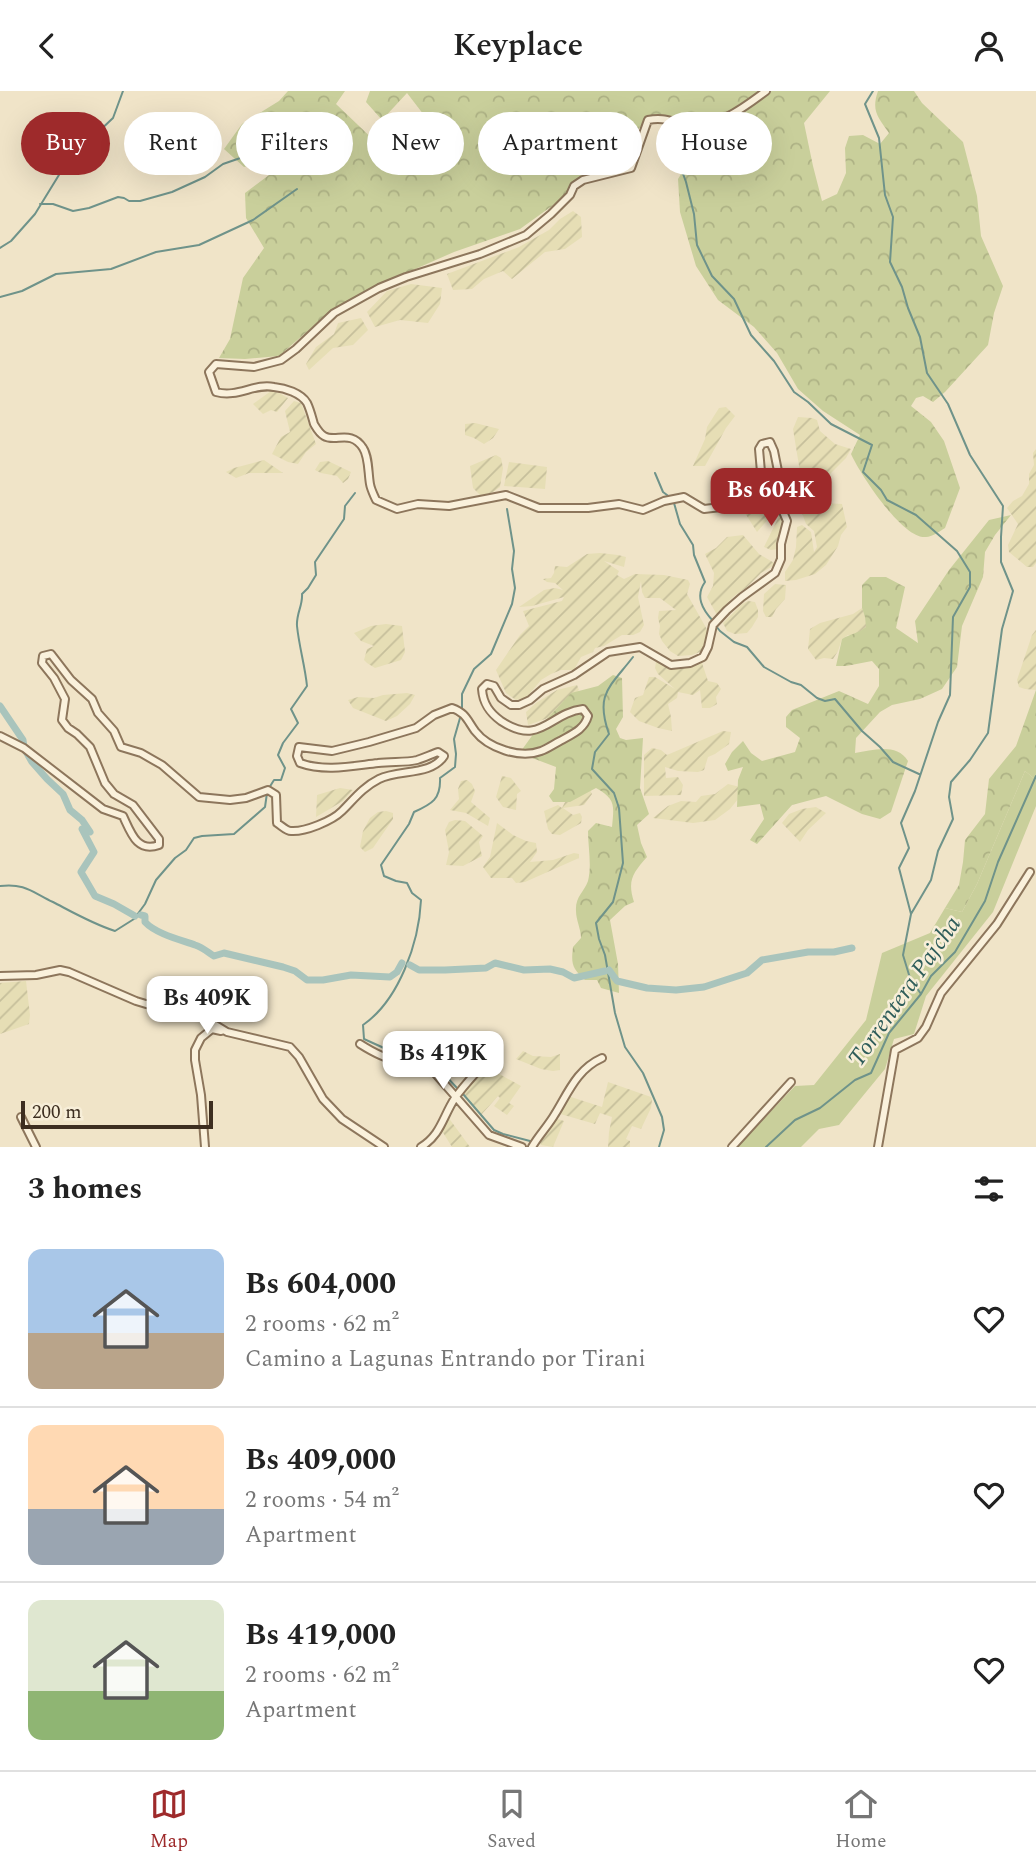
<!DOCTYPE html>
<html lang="en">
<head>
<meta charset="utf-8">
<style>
	:root { --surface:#fff; --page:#f2f2f2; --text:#222; --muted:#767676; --line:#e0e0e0; --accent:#9e2a2b }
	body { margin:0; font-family:Spectral,serif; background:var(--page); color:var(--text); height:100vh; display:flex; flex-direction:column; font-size:26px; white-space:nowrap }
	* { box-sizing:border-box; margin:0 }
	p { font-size:23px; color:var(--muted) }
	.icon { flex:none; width:38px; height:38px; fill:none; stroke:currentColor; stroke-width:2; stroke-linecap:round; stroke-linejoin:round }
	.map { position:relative; height:1056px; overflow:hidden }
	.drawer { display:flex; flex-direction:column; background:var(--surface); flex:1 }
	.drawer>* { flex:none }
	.top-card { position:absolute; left:21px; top:21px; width:994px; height:63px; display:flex; gap:14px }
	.scale { position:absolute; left:21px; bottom:18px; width:192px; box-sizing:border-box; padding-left:7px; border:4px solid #3d2e20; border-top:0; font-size:19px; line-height:24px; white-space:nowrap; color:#3d2e20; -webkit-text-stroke:5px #f7eed8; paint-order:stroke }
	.price { position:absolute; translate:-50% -60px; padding:0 16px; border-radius:14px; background:#fff; color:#222; font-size:23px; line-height:46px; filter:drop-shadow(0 2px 4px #0008) }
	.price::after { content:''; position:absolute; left:50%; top:42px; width:21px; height:16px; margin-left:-10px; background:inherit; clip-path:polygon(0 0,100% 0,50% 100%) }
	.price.on { background:var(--accent); color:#fff }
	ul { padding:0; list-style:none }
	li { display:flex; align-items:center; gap:21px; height:175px; padding:0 28px }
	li+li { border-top:2px solid var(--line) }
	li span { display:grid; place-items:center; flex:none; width:196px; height:140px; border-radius:14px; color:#555 }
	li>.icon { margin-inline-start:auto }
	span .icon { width:84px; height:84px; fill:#fffc; stroke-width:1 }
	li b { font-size:30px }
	h2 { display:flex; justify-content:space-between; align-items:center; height:84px; padding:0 28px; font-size:30px }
	.pill { padding:0 24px; border-radius:32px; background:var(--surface); box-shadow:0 7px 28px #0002; font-size:24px; line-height:63px }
	.pill.on { background:var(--accent); color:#fff }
	header { display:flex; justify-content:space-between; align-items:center; height:91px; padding:0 28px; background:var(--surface); font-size:32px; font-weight:600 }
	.menu { display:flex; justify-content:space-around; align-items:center; height:98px; border-top:2px solid var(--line); background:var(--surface); font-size:19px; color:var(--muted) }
	.menu a { display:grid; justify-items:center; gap:4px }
	.menu .on { color:var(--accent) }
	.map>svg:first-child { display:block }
	.farmland { fill:url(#farmland-furrows) }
	.grass { fill:#c9cf9b }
	.forest { fill:url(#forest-crowns) }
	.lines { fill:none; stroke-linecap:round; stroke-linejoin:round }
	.stream { stroke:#6f938a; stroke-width:2 }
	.canal { stroke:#a9c4bc; stroke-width:7 }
	.minor-casing { stroke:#8d765c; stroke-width:10 }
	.minor { stroke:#faf1dc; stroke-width:6 }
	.labels { text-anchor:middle; stroke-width:5; stroke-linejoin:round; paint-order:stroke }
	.water-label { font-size:24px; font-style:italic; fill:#2f5d5a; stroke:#f7eed8 }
</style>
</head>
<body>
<header><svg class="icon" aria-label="back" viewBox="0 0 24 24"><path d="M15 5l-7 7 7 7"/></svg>Keyplace<svg class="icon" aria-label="person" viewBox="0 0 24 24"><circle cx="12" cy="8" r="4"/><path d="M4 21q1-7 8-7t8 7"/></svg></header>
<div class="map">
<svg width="1036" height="1056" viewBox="0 0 1036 1056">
	<defs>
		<pattern id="farmland-furrows" width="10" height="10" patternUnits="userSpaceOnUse" patternTransform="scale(1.75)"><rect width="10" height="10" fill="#e6deb5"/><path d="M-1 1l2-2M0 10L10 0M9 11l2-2" fill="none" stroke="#c6bf9b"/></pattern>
		<pattern id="forest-crowns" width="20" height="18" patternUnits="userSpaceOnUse" patternTransform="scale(1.75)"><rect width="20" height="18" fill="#c9cf9b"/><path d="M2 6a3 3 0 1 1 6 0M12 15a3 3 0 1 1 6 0" fill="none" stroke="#aeb285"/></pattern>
	</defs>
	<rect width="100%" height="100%" fill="#f0e4c8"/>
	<path class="farmland" d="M573,120L581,126L582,146L565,158L545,161L512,188L503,180L484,188L472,198L453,199L447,183L519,156L549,139L560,128Z
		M411,193L442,197L440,213L428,232L400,229L375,236L367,221L387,200Z
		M361,227L368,239L353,254L333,257L309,279L306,273L316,256L334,243L338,232Z
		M271,300L279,302L288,307L277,321L271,319L263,323L253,313Z
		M294,310L301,312L316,353L306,361L298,373L288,371L272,363L281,346L290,341L285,320Z
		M726,316L735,325L726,337L705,375H693L705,348L707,336L719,317Z
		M798,326L812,327L817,329L820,340L835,353L851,358L846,367L830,383L822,405L824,412L842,413L847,436L841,444L838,455L826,474L815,483L796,489L785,490V481L793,469L796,456L797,436L802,434L811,441L814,461L817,456L814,440L806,433L793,397L802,393L793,338Z
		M475,332L499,338L493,347L484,353L474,347L465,344V333Z
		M1036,358V472L1033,476H1027L1009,461L1008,454L1018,433L1007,417L1013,410L1022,405L1029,393V383L1034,374L1033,362Z
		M496,364L501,367L503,377L500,396L493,401L481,405L473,397L470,375Z
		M264,369L283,382H249L236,387L226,381L234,377Z
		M328,370L351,381L348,388L343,392L337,385L321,382L315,379L320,371Z
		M509,371L547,376L545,398L504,395Z
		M776,405L779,416L757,441L745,422Z
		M782,419L785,424L778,458L771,459L764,456Z
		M743,444L759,463L776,473L761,482L747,496L733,506L717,524L707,506L713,495L714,482L705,463L716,457L727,446Z
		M600,462L618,464L626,466L624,476L604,470L619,480L617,484L624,488L635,483L664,484L688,489L690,493L687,503L709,542L707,558L692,564L678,565L670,560L662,550L659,543L660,535L658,527L659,520L676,519L660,507H645L642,501L641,490L638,506L644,534L640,541L633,544H622L604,555L595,557L593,561L581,566L574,579H561L551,583L541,589L526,607L516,609L506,602L496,579L520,544L529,535L523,520L562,510L564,506L532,515L519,516L544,499L555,497L563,499L555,492L547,491L543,488L551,487L554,482L555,475L567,476L587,463Z
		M775,493L786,494L785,508L776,518L772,526H766L763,520L764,503Z
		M748,510L755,511L758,519V526L752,536L747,542L735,543L727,540L723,532L742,513Z
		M862,517L865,526L867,536L855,544H848L842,548L838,560L833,568L824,567L816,569L808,558L810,538L820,532L853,523Z
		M386,533L402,535L405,561L401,569L375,577L367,572L364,569L367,558L374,555L361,550L354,542L371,535Z
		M1036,539V599L1025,598L1019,596L1017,589L1032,544Z
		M657,565L681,576L702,572L708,590L717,592L721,598L716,606L717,613L710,617H702L700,599L693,604L678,601L677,607L668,613L671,626L672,640L658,637L639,630L630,621L635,607L643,604L649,586H655L675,598L658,583L655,577Z
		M577,594L579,599L562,619L548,627L528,634L526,621L536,612L557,599Z
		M407,602L415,604L410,613L397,625L386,630L353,617L348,609L358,606L374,607L383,604Z
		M723,640L731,641L729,653L715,663L708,666L704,679L698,681L678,680L665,676L666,687L678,686L683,694L681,704L644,705V664L652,657L661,659L667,664Z
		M502,685L511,687L521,700L517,703L516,719L503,716L496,706Z
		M467,689L472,693L475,700L471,711L490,727L488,735L466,722L450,719L459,708L458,698L461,690Z
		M728,693L740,696L743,702L730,718L715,729L693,732L653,727L668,715L681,710L696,711L701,705L715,703Z
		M340,697L353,699L343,710L316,726L317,704Z
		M590,699L592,703L584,714L563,717L573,724L580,722L582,726L581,732L560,744L552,743L548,738L544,720L558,714L562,717L566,709Z
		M816,716L826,722L808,739L800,751L782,732L789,723L802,718Z
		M386,720L393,722V728L373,757L365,761L360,756L363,740L370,727L378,721Z
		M455,729L465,730L483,745L479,751L482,765L463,775L446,774L449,761L445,739L449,731Z
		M497,732L513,744L526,750L536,752L537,761L530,771L553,769L574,762L579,763V767L525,791L516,792L512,787H491L483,776L490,766Z
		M26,890L30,924L29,933L0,943V892Z
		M523,960L533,965L551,966L560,963V979L553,980L541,978L516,968Z
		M485,975L521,995L509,1012L514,1015L507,1024L494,1015L500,1007L498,1005L481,1024L462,1002Z
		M608,991L651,1006L652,1009L651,1017L641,1038L632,1035L626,1048L630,1050V1056H608L609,1041L612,1026L600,1022L595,1033L557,1022L568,1005L602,1016Z
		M448,1026L470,1056H452L442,1040Z
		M555,1027L564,1030L553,1056L541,1054L539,1049Z"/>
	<path class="grass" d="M1025,680L1036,689V715L993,821L926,905L914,943L894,948L885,978L839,1034L819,1038L801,1056H737L795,995L814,994L866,929L882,862L930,842L945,817L962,821L977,793Z"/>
	<path class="forest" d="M288,0H345L336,13L402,76L424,65L435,43L427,28L407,2L382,29L366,11L370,0H830L804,32L813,75L822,110L837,103L846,82L845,57L849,45L863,44L880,53L889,42C878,26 871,20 878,0H914L922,12L963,51L977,105L981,145L1003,195L994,222L988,254L945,301L933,311L923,305L916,307L911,315L931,331L944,350L960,397L945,437C940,440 932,446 926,446C903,449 860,383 851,363L860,344L823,320L798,298L777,262L754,236L718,209L696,175L680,121L678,88L698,56L699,34L653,32L642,34L632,45L628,67L622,79L581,90L552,115L520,138L454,161L363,201L325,225L279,265L245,268L219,267L230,248L243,187L264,157L246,127L245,102L273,81L276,67L244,76L224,58L242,33L279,10Z
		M1011,424L995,444L985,461L983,486L962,535L957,576L942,598L920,608L892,614L880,621L856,647L855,662C873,659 897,652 908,670L891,721L880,728L862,723L826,705L792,714L757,753L750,749L764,728L760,713L737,716L738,689L743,676L728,680L725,673L732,661L743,650L751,662L762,670L795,661L800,647L786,636V626L792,619L839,600L868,613L879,595V578L872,570L846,575H836L842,548C850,543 857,543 866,536L865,526L862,517V494L870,486H886L905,496L896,537L918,552L915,530L949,479L989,429Z
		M613,584L622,587L623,626L616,638L620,647L626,649L643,647L640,697L649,723L637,734L641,752L647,766C633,782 627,789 634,811L625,815L610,829L618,873L619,902L601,897L597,889H585C572,877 571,873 573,856L581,847C581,838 576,829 576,820C575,806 584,801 588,790C592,774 588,756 588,740L596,732L612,736C614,715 616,708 596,697L570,711H553L549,705L554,698L556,676L527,665L521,660L534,642L571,602L598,595Z
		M1036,599V689L1025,680L977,793L962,821L945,817L959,794L963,771L965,749L985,723L989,688L1016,655Z"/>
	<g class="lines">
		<path class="stream" d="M873,0L865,13L879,47L885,104L893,126L890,171L902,196L908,217L920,246L927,282L948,313L970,364L1003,415L1001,446V471L1013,500L1002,538L988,642L970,669L951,691L949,706L953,728L938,760L931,789L911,823L903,864L910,887L921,903
			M674,58L686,91L694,123L697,154L712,185L734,208L751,244L774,270L794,301L808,311L831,333L872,354L863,381L881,399L887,409L916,424L957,460L970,481V496L953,526L950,604L938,631L915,700L901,732L909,757L899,777L911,823
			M40,113H53L73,120L89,117L118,106L124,107L129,110H140L172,101L205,86L223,73L249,64H282L306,70
			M0,157L11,150L35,123L62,79L67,68L85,49L95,44L113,27L123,0
			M0,206L22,200L56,183L111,178L156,161L199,154L253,129L297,98
			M655,382L663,401L671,407
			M674,412L680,433L693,454L694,464L705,491C695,505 702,518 713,530
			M716,535L720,540L734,551L747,556L764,576L791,591L801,594L817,607L825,610L835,608L862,640L880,656L893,671L919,683
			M633,566C609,597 595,603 609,643L595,661L592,678L614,702L619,717L623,772L613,811L596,832L599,848L605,864L615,922L625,956L643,982L662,1026L664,1039L659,1056
			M269,697L274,689H281L285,677L278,664L283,652L298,632L291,618L307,595C305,575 299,555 297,535C296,523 303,514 302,503L308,497L316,484L315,471L344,428L345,415L355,402
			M0,795C25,792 32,801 53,811C74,822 93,833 115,840L134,828L145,813L156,789L175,767L186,759L194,747L202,745L234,743L265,716L267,702
			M457,997L430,968L415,962H395L364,948L363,934C399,909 419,852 421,809L412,802L407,792L396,790L384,785L381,774L409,733L414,721C432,713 441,708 440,687L455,676L456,663L454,648L462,620V603L474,578L491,563L512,513L515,497L512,478L514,460L507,418
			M463,1003L494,1039L503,1043L530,1050
			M766,1056L795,1029L820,1017L855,989L871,982L889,942L921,903L931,885L955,861L985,810L998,771L1036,685"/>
		<path class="canal" d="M0,615L23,649L24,657L32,671L47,688L63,703L70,719L82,729L90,741L82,738L94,761L81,781L95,805L114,813L135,825
			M141,824L145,825V831C156,843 181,849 195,854C202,856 209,862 214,865L224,862L283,876L295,880L307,889H323L351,884L390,886L397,881L402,872
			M410,874L419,879H445L486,877L495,872L524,879L550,878L563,881L574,887L605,880
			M609,879L617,890L647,897L676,899L704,896L747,882L762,869L808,861H834L852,857"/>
		<g class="minor-casing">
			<path id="minor" d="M0,645L24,657L103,718L123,725C131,742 137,762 159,754V748L133,714L114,703L105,692L90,656L77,643L68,637L62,629L65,608L54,587L42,572L43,565L51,563L71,589L92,608L98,622L114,640L121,656L141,662L162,674L199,706L230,709L246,707L268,699L276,704L277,732C282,735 286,740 291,740C305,741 332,730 342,720C354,708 363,696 379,688C399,678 431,685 444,665L438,661C432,663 424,667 417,669C405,672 391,670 378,672C352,675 325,681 300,672L297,665L299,656L332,660L369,651L416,637L434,624L452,617C466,622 467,629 475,640C488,657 520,668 541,660C547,658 554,653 560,650C572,643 584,639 588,625L583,618C549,622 541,656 501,630C490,622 483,613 482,598L487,593L494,595L501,607L511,614H519L530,609L543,598L574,584L608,561L640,556L671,574L690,572L703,566L708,556L713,534L727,519L742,506L775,482L781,468V453L787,430L781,416L780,390L774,360L770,351L762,353L759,358L761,381L750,401L742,410L721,416L704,418L684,406L664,410L643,419L619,413L588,417H539L506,404L449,415L418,413L397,418L376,409C374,404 371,399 370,393C368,382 369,366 363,357C351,338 335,352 324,345C319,342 317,338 314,333C312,326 310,318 307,312C301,302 285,297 274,296C254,292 238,307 216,301L209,281L216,273L254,276L281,269L296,258L334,222L379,197L406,186L480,163L526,144L551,123L570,104L574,95L583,89L631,77L648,29C665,26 671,31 686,33C718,37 742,18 766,0
				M0,885L36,884L60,879L69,881L136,910L146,913L189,918L227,941L290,956L299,966L323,1008L342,1028L384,1056
				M360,953C371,960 385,968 399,970C409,971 418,969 428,974L489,1044L522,1056
				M21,1026L36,1056
				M205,1056L201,1004L195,969V959L201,947L212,938L221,940
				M421,1056C441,1044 443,1025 455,1007C464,994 476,982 487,969
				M532,1056C539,1044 548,1035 555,1023C568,1002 577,978 602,967
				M732,1056L791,991
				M878,1056L895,959L918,947L926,936L941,902L997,833L1030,781"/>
		</g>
		<use href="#minor" class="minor"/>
	</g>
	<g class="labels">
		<g class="water-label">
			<text transform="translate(904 900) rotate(-55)" y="8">Torrentera Pajcha</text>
		</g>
	</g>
</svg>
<div class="scale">200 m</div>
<b class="price on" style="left:771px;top:437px">Bs 604K</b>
<b class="price" style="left:207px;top:945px">Bs 409K</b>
<b class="price" style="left:443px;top:1000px">Bs 419K</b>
<div class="top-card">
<a class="pill on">Buy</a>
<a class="pill">Rent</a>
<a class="pill">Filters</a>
<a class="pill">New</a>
<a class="pill">Apartment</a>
<a class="pill">House</a>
</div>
</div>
<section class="drawer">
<h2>3 homes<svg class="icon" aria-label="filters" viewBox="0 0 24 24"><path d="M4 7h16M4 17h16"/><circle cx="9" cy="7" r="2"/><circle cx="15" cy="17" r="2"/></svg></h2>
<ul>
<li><span style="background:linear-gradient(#a9c7e8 60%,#b9a48a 0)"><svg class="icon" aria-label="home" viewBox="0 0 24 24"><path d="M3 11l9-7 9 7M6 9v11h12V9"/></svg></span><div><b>Bs 604,000</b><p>2 rooms · 62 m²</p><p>Camino a Lagunas Entrando por Tirani</p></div><svg class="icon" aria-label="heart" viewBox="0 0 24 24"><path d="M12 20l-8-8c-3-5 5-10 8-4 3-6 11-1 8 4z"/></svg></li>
<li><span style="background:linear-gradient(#ffd9b3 60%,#9aa5b1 0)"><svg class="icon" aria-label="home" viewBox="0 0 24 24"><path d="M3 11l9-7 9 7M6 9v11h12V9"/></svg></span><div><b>Bs 409,000</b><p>2 rooms · 54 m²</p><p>Apartment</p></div><svg class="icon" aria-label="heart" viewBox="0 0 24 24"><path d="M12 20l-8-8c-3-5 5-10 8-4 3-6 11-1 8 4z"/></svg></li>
<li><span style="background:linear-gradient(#dfe7d0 65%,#8fb573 0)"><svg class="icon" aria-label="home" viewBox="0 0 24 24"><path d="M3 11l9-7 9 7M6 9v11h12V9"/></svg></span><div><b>Bs 419,000</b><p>2 rooms · 62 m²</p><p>Apartment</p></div><svg class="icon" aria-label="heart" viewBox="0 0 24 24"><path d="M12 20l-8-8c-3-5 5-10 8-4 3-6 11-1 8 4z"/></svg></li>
</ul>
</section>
<nav class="menu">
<a class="on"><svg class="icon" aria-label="map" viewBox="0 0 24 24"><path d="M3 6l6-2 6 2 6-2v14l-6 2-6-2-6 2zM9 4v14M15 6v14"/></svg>Map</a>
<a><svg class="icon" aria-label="saved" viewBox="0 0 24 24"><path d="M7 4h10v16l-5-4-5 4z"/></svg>Saved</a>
<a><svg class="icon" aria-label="home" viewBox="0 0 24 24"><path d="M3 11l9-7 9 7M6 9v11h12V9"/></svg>Home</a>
</nav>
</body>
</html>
